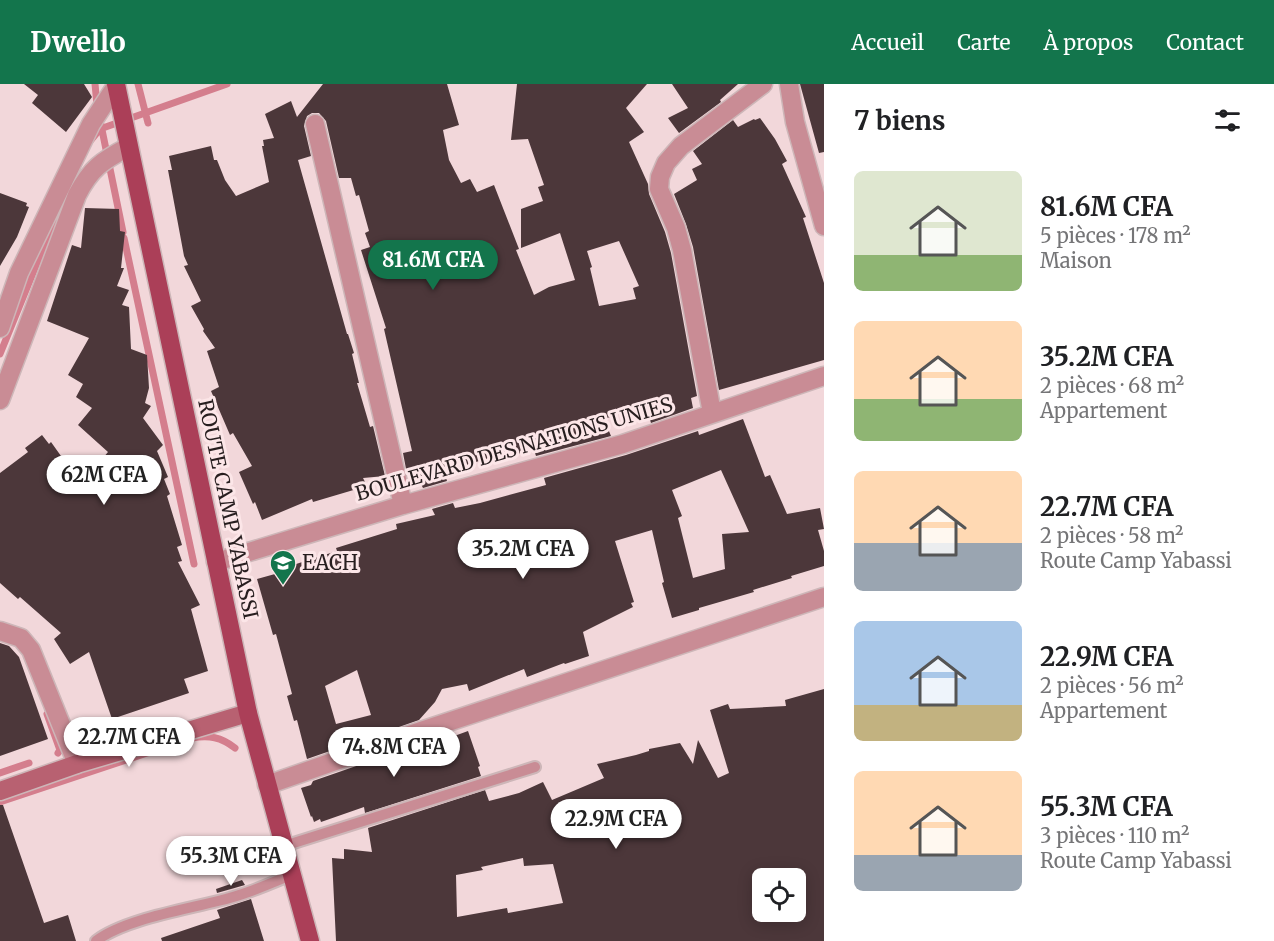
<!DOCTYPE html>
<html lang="fr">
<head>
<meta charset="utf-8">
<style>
	:root { --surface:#fff; --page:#f2f2f2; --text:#202124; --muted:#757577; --accent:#13754c }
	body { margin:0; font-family:Merriweather,serif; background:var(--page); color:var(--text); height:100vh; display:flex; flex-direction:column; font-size:22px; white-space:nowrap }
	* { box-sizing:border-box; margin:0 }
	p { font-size:20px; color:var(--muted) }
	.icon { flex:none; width:33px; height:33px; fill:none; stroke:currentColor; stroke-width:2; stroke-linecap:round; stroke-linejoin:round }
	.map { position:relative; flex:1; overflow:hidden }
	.sheet { display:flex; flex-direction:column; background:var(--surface); width:450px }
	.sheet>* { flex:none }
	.buttons { position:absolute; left:752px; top:784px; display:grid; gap:12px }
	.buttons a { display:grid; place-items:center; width:54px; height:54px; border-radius:9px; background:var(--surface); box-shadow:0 3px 15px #0003; font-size:30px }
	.price { position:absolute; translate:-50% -51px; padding:0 14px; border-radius:21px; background:#fff; color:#222; font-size:20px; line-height:39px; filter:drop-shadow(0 2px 3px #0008) }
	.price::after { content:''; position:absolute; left:50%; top:36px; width:18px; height:14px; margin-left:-9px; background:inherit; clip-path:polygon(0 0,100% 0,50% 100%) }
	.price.on { background:var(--accent); color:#fff }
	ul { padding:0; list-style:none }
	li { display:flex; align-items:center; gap:18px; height:150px; padding:0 30px }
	li span { display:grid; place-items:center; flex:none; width:168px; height:120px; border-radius:9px; color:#555 }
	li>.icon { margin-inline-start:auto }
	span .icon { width:72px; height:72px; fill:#fffc; stroke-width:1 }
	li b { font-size:26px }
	h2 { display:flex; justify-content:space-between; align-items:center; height:72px; padding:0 30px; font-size:26px }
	header { display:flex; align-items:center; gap:36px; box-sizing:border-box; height:84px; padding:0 30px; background:var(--accent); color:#fff }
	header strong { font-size:28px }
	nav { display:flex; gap:33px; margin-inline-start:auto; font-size:21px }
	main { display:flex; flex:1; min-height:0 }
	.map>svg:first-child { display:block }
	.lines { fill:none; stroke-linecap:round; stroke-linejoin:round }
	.stream { stroke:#d47e8d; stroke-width:7 }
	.building { fill:#4c373a; fill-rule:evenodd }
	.lane-casing { stroke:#cdb6b8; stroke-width:14 }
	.street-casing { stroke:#cdb6b8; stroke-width:21 }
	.secondary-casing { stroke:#cdb6b8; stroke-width:21 }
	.primary-casing { stroke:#cdb6b8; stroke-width:21 }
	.lane { stroke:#c98c95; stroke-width:10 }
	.street { stroke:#c98c95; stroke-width:18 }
	.secondary { stroke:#b86171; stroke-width:18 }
	.primary { stroke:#ab3f58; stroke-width:18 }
	.labels { text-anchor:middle; stroke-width:6; stroke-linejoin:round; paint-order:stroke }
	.street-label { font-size:20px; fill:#271e1f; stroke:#fce6e8 }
	.poi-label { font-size:20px; fill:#271e1f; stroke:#fce6e8; text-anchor:start }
</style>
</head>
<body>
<header>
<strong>Dwello</strong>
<nav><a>Accueil</a><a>Carte</a><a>À propos</a><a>Contact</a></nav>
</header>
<main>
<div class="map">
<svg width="824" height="857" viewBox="0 0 824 857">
	<rect width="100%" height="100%" fill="#f2d7da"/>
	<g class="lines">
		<path class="stream" d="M95,0L97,21
			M138,0L148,39
			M101,41L123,148
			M91,56L100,45L227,0
			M124,154L194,480
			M0,270L59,125
			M47,630L60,666L58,669
			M192,654C209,651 221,653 235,664
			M0,689L29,679
			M0,718L159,665"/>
	</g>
	<path class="building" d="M24,0H84L92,13L66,48L32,19L38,11Z
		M323,0H447L459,41L443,46L449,76L461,99L470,95L477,108L494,101L519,165L516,166L534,211L549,203L575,196L560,149L521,164V125L543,117L538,103L544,101L528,55L511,56L517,0H647L626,24L644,48L629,58L648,100L649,110L665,148L671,169L697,312L691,314L693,324L651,339L646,323L641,325L640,323L604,335L611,352L536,372L534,366L508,372V368L444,388L447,397L423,404L418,394L412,395L411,390H407L403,369L412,367L384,245L386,244L361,166L370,163L365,149L369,147L359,111L356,112L351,94H339L326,37L319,29H312L307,32L304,42L311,72L298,76L347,250H348L354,269L352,270L359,299H357L370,343L373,342L385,392L363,394L367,402L313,418L312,415L262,436L255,418L253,420L239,388L252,382L233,349L230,351L211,307L219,303L207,267L215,264L203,247L204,245L191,222L201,217L184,182L188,181L184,172L168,86H172L169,72L211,62L214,76H217L225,96L236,112L269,98L262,62H264L263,56L274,54L265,30L291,17L297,33ZM619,157L639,202L633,204L636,215L599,222L590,184L592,183L587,167Z
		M672,0H738L720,16L721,18L679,49L668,34L688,24Z
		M800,0H824V68L819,69Z
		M760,34L775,55L787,77L782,80L806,133L803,134L824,199V276L719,306L693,163L686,140L674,110L697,96L692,85L702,80L693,67L733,36L738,43L754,35L755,36Z
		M0,109L27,119L26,122L29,123L17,153L0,182Z
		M85,124L119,125L120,147L125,148L121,184H124L117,202L129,206L122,221L129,223L131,265L147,271L149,304L145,319L151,322L143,334L163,361L157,367L168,393L164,395L170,410L167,412L182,461L177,463L182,477L178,478L200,521L191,525L208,587L184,595L189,609L112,635L89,568L70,580L54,555L61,549L20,513L18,515L0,499V389L28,368L25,364L42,351L49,360L51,358L81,400L108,368L78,341L92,324L76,313L83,300L68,291L89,254L47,237L72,161L81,164Z
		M743,335L765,393L770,391L787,430L820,424L824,445L818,446L824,467V482L791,492L792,494L753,506L754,508L699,524V526L672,534L662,499L664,498L652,446L615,457L634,518L631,519L633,523L583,548L589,572L565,580L564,579L527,593L524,585L469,607L467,600L442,605L435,618L419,636L307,675L297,636L294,637L287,612L292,610L276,550L273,551L257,495L275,490L274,487L337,467L336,464L397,445L396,440L435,431L432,425L453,419L455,424L480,419L546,401L544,394L626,371L698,347L699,351ZM721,386L749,448L722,450L725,485L693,494L678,434L682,432L672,406ZM357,586L371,631L336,640L325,602Z
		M0,559L9,562L19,573L48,655L0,672Z
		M824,605V857H336L332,774L344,775V765L372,768L368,744L485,706L489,717L519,709L543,698L552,716L604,694L597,680L636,671L649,667V665L680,659L693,680L698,656L718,694L729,689L710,626L728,620L730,625L786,622L785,616ZM523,774L524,782L553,780L563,819L508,829L507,824L457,833L456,791L483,786L481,783ZM762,795H795V828H762Z
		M468,647L480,682L478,683L481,692L365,729L364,723L321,738L320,735L314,738L312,732L311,733L301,704L311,701L313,697L437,654L438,658Z
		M0,721H3L44,839L68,831L76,857H0Z
		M242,796L245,801L217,809L216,805Z
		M251,815L264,857H162L161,854L220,834L217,826Z"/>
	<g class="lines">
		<g class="lane-casing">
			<path id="lane" d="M284,762L535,683
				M96,857C123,836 183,826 218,817C244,811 267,801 291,791"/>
		</g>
		<g class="street-casing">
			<path id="street" d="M789,0L795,38L824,142
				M315,40L403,421
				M0,244L19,189L91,40L116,2
				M0,316L77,111C91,84 102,77 128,63
				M712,329L682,166L676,144L659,105L660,93L666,79L681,62L763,0
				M216,478L403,421L623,360L824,292
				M0,547L21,554L31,566L77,680
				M267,701L421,647L824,513"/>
		</g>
		<g class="secondary-casing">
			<path id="secondary" d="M0,707L77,680L248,629"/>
		</g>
		<g class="primary-casing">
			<path id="primary" d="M116,0L248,629L310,857"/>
		</g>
		<use href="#lane" class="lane"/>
		<use href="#street" class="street"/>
		<use href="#secondary" class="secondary"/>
		<use href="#primary" class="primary"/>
	</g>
	<defs>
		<g id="school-pin" transform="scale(1.35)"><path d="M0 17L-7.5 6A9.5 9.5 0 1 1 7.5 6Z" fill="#13754c" stroke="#fce6e8"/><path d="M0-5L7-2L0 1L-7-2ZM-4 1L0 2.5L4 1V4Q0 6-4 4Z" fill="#fff"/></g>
	</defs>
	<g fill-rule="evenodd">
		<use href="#school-pin" x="283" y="479"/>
	</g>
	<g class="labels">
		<g class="street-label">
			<text transform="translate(514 365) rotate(-16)" y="7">BOULEVARD DES NATIONS UNIES</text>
			<text transform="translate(228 425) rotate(78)" y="7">ROUTE CAMP YABASSI</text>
		</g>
		<g class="poi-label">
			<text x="302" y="486">EACH</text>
		</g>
	</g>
</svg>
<div class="buttons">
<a><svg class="icon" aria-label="locate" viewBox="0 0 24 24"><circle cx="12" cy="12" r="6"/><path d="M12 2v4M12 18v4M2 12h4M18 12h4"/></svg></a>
</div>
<b class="price on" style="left:433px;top:207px">81.6M CFA</b>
<b class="price" style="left:104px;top:422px">62M CFA</b>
<b class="price" style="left:523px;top:496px">35.2M CFA</b>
<b class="price" style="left:129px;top:684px">22.7M CFA</b>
<b class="price" style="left:394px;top:694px">74.8M CFA</b>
<b class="price" style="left:616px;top:766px">22.9M CFA</b>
<b class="price" style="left:231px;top:803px">55.3M CFA</b>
</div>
<section class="sheet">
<h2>7 biens<svg class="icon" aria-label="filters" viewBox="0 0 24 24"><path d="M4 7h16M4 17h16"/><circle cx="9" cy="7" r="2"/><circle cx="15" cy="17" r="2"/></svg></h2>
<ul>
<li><span style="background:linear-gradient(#dfe7d0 70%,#8fb573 0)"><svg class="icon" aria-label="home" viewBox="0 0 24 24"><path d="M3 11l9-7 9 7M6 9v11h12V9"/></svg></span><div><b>81.6M CFA</b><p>5 pièces · 178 m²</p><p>Maison</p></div></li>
<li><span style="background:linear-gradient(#ffd9b3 65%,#8fb573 0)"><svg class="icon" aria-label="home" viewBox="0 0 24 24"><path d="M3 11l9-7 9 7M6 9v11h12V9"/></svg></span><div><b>35.2M CFA</b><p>2 pièces · 68 m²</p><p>Appartement</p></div></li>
<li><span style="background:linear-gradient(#ffd9b3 60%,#9aa5b1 0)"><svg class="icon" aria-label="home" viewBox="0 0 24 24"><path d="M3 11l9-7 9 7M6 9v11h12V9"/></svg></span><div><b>22.7M CFA</b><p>2 pièces · 58 m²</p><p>Route Camp Yabassi</p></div></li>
<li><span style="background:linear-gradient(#a9c7e8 70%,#c2b280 0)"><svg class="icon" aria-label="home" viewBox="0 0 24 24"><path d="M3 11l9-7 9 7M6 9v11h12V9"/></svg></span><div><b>22.9M CFA</b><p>2 pièces · 56 m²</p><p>Appartement</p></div></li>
<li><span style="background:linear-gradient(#ffd9b3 70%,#9aa5b1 0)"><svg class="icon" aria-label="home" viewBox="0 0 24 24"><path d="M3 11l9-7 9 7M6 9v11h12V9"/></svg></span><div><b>55.3M CFA</b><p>3 pièces · 110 m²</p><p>Route Camp Yabassi</p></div></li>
</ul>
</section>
</main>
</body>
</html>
